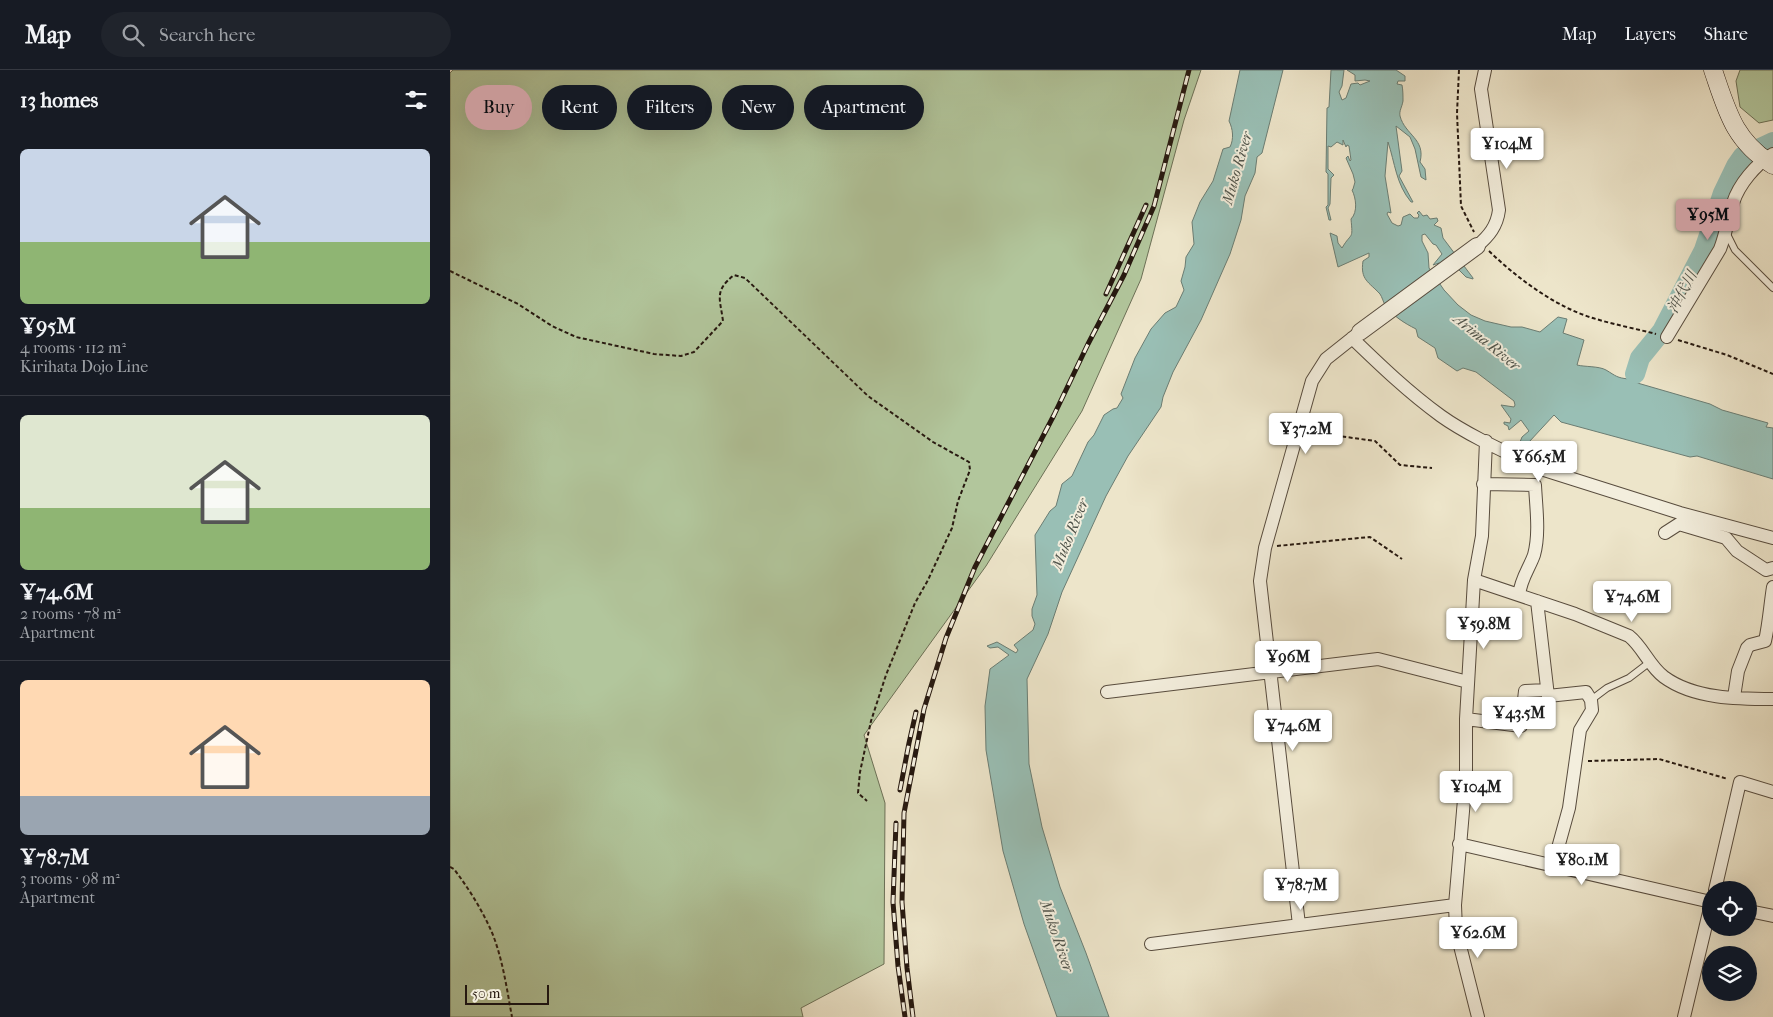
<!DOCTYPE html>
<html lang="en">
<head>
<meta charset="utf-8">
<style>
	:root { --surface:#171b24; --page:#20242c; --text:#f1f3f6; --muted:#9ea1a6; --line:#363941; --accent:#c59692 }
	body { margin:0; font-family:"IM FELL French Canon","Noto Serif JP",serif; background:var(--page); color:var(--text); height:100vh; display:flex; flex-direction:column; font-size:19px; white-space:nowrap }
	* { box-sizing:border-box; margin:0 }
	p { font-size:16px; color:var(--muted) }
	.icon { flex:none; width:28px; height:28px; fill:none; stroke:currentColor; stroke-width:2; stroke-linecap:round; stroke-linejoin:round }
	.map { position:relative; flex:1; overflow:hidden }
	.details { display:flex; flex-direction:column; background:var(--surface); width:450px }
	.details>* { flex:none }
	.top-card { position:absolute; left:15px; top:15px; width:475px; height:45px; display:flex; gap:10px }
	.buttons { position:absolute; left:1252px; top:811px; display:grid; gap:10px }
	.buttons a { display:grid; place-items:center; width:55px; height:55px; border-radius:50%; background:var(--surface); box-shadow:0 5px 20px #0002; font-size:25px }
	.scale { position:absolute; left:15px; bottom:12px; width:84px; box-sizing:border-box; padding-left:5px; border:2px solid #271910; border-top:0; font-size:14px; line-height:18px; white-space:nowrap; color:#271910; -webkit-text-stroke:4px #f3eedd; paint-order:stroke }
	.price { position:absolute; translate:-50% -42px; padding:0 11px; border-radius:5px; background:#fff; color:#222; font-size:16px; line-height:32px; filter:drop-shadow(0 1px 2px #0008) }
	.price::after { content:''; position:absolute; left:50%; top:30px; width:15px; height:11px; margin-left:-8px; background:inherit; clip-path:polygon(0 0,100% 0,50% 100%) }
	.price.on { background:var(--accent); color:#111 }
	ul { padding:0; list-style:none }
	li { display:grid; align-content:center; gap:10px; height:265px; padding:0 20px }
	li+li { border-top:1px solid var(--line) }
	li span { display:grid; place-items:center; height:155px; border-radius:8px; color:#555 }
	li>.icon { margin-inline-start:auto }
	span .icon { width:90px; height:90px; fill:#fffc; stroke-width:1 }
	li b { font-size:21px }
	h2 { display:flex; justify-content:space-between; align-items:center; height:60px; padding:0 20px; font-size:21px }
	.pill { padding:0 18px; border-radius:22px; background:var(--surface); box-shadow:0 5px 20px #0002; font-size:18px; line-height:45px }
	.pill.on { background:var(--accent); color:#111 }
	header { display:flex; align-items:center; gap:30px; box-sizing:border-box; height:70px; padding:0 25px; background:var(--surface); border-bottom:1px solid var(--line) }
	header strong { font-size:24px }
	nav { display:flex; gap:28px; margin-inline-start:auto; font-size:18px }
	.search { width:350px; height:45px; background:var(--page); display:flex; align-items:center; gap:12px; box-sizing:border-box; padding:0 18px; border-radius:28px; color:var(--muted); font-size:19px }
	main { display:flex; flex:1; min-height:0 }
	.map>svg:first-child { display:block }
	.green { fill:#b2c69c; stroke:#6c7056 }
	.water { fill:#99bfb5; stroke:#6b7d73 }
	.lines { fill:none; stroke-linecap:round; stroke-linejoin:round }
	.river { stroke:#99bfb5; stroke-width:20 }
	.service-casing { stroke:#584c3e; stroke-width:8 }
	.minor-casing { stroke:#584c3e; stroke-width:14 }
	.tertiary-casing { stroke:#584c3e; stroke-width:18 }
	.secondary-casing { stroke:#271910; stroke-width:19 }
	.path { stroke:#271910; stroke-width:2; stroke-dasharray:4 2.5; stroke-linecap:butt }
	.service { stroke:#f3eedd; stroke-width:6 }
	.minor { stroke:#f3eedd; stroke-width:12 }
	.tertiary { stroke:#f3eedd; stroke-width:16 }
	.secondary { stroke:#f3eedd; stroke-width:18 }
	.rail-casing { stroke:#271910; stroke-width:5 }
	.rail { stroke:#f3eedd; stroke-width:3; stroke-dasharray:9; stroke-linecap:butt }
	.labels { text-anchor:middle; stroke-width:4; stroke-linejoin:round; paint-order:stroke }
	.water-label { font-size:15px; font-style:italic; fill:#4f534a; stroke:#f3eedd }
</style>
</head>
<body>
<header>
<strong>Map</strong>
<div class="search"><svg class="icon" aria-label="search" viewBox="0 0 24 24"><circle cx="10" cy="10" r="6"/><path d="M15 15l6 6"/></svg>Search here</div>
<nav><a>Map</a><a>Layers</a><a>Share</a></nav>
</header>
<main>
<section class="details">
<h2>13 homes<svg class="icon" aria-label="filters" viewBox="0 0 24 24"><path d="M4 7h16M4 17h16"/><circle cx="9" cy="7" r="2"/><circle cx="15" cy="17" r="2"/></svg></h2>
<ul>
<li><span style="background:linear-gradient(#c9d6e8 60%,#8fb573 0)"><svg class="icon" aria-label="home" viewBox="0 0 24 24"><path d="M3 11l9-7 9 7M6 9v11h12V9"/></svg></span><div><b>¥95M</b><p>4 rooms · 112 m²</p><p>Kirihata Dojo Line</p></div></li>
<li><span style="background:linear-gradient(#dfe7d0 60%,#8fb573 0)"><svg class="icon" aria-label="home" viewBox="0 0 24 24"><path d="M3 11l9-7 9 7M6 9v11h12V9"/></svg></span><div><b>¥74.6M</b><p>2 rooms · 78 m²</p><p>Apartment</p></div></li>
<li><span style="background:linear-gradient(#ffd9b3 75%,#9aa5b1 0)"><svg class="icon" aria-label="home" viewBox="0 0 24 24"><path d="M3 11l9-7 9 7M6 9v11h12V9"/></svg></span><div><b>¥78.7M</b><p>3 rooms · 98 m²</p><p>Apartment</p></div></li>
</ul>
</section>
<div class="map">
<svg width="1323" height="947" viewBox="0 0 1323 947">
	<rect width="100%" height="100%" fill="#ede5ca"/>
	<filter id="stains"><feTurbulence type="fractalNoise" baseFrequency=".004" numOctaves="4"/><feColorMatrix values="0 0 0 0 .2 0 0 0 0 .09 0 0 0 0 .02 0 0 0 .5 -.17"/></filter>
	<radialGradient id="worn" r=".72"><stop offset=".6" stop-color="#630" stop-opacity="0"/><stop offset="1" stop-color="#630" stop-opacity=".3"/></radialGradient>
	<path class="green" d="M3,0H751L734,50L691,209L632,341L536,496L414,665L435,733L434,894L351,938L353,947H0V3Z
		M1290,0H1323V50L1309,53L1290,37L1286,11Z"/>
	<path class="water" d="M790,0H833L812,83L807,87L805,103L795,126L791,150L780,184L751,250L723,302L713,327L711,337L678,386L656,426L612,522L598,564L577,609L579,694L592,757L610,817L636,883L659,947H607L574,854L553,781L536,680L535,636L540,599L559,585L548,577L540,578L537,576L547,572L566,583L568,580L564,575L583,560L585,554L582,546V539L587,525L585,465L600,441L606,436L612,414L622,406L638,372L644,365L654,345L663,339L667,338L673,328L671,324L685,288L701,259L715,243L726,237L734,220L731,211L735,197L736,187L744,174L742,152L750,132L763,111L773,79L780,77C784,69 783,59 779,51Z
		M881,0H894L892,16L889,22L892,30L896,28L901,14L908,13L910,15L920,11L915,10L905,11V5L897,0H946L955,6V11H948L947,14L952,15C953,20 953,26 953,31C952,37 949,41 950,46C955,65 976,69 970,92L975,99L976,110L971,107L965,79L960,67L946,56L952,101L949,106L963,132H961C946,114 945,93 938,72L935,106L941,143L938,142L937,144L942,153L948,156L951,155L953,147L960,144L964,148H968L969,145L967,143L969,141L973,146L977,145L980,149L987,148L988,151L984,155L991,158L993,168L1023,208V209L1016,207L1001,192L987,197L989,193L983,195L992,184L986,175L983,174L975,164L972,165V171L978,183L979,198L994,220L1008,235L1021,245L1035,251L1061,257H1072L1090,262L1108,247L1117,249L1113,263L1134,270L1127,295C1135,297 1149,296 1156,300C1166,306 1167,308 1179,309L1186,299L1188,287L1195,279L1198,281L1192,288L1184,312L1260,334L1272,340L1318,353L1316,357L1323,358V409L1247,386L1240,387L1111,352L1104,345L1079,372L1073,373L1070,372L1072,367L1079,361L1071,350L1059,360L1058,356L1054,354V352L1060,353L1061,349L1051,335L1064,337L1065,335L1064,331L1026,302L1013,298L1007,301L988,288L985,278L968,267L966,259C954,253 943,246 935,235C933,231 932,227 930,224C919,212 910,210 913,191L919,187V183L888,197C885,186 883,174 880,163L887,166L888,173L892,178C902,161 903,171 901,149C908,142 906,128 902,120L903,119L905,112L903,104L896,88L898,86L900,91L901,90L899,76L897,75L896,77L893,70V75L887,72L881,77L878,76V99L884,105L881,108L880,134L878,138L881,150H879L876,137L878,135V104L876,102L877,38L879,37Z"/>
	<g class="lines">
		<path class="river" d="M1185,304L1190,288L1212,261L1254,180L1273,123L1286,96L1293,86L1323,72"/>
		<g class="service-casing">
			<path id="service" d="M1276,162L1285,180L1323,218
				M1141,630L1157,618L1179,608L1200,592"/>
		</g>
		<g class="minor-casing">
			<path id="minor" d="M1027,176C1039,166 1047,156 1049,140L1031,19L1035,0
				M1217,267L1270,179C1276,164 1278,148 1283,133C1289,114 1306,94 1323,84
				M902,268C930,295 958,322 991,346C1019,366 1060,384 1091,399L1230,443L1323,468
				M1033,414L1085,415C1086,437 1090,463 1084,485C1079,499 1071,508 1069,525
				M1215,463L1229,454L1276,468L1287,481L1316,500L1323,498
				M1024,510L1125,544L1179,566C1193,577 1199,596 1214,607C1244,629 1288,629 1323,629
				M1087,531L1098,626L1136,622L1141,630L1142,640L1130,660L1119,738L1103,796
				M657,622L928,589L1018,612
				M1284,627L1288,601L1297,578L1300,575L1315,571C1319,553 1320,536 1323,517
				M1016,649L1071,656L1075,621L1097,620
				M1009,774L1261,832
				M1265,820L1290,712L1323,722
				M1299,841L1323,846
				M849,855L810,511L815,478L862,311L876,289L910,262
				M701,874L1005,835
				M1028,947L1006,860L1005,835L1016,706V649L1024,510L1032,466L1036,371
				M1234,947L1261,834"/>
		</g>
		<g class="tertiary-casing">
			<path id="tertiary" d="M910,262L1027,176"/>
		</g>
		<g class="secondary-casing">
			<path id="secondary" d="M1263,0C1277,41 1284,71 1323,95"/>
		</g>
		<path class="path" d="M1009,0L1007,43L1011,136L1024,162
			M1039,181C1068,209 1107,238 1146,249C1166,255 1187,259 1206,264
			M0,201L68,234L102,256L126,267L204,284L231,286L244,282L273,251C270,228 264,221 284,205L295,208L418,326L483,372L519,392L520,400L508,431L502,458L478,510L465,533L436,605L421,651L410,702L408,723L417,731
			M1228,270L1277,285L1323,304
			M860,362L925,371L950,395L982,398
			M827,476L920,467L952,489
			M1138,691L1209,689L1278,709
			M0,797L4,799C19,819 33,841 43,865C53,891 57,920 62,947"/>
		<use href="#service" class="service"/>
		<use href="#minor" class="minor"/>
		<use href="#tertiary" class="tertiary"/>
		<use href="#secondary" class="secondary"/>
		<g class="rail-casing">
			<path id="rail" d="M656,224L696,135
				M450,720L459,673L466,642
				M446,753L443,832L448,896L455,947
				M463,947L457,898L452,832L454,743L474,639L496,568L525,497L604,345L638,274L674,205L704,136L739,0"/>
		</g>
		<use href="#rail" class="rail"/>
	</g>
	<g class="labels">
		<g class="water-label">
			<text transform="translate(787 98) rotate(-74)" y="5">Muko River</text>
			<text transform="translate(1232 222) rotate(-62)" y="5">沖代川</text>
			<text transform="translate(1037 272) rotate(39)" y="5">Arima River</text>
			<text transform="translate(620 464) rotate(-68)" y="5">Muko River</text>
			<text transform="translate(607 866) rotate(71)" y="5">Muko River</text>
		</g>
	</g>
	<rect width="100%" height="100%" filter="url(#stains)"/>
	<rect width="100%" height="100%" fill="url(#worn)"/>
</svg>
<div class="buttons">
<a><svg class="icon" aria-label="locate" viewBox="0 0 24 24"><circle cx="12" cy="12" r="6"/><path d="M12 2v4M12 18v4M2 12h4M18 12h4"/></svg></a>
<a><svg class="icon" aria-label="layers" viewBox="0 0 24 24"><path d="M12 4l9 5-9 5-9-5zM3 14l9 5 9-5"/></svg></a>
</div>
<div class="scale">50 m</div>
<b class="price" style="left:1057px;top:100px">¥104M</b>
<b class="price on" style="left:1258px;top:171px">¥95M</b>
<b class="price" style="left:856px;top:385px">¥37.2M</b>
<b class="price" style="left:1089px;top:413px">¥66.5M</b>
<b class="price" style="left:1182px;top:553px">¥74.6M</b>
<b class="price" style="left:1034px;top:580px">¥59.8M</b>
<b class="price" style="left:838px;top:613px">¥96M</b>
<b class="price" style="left:1069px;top:669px">¥43.5M</b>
<b class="price" style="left:843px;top:682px">¥74.6M</b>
<b class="price" style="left:1026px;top:743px">¥104M</b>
<b class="price" style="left:1132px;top:816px">¥80.1M</b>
<b class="price" style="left:851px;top:841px">¥78.7M</b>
<b class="price" style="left:1028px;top:889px">¥62.6M</b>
<div class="top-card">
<a class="pill on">Buy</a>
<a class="pill">Rent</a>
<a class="pill">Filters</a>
<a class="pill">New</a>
<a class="pill">Apartment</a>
</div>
</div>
</main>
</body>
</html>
